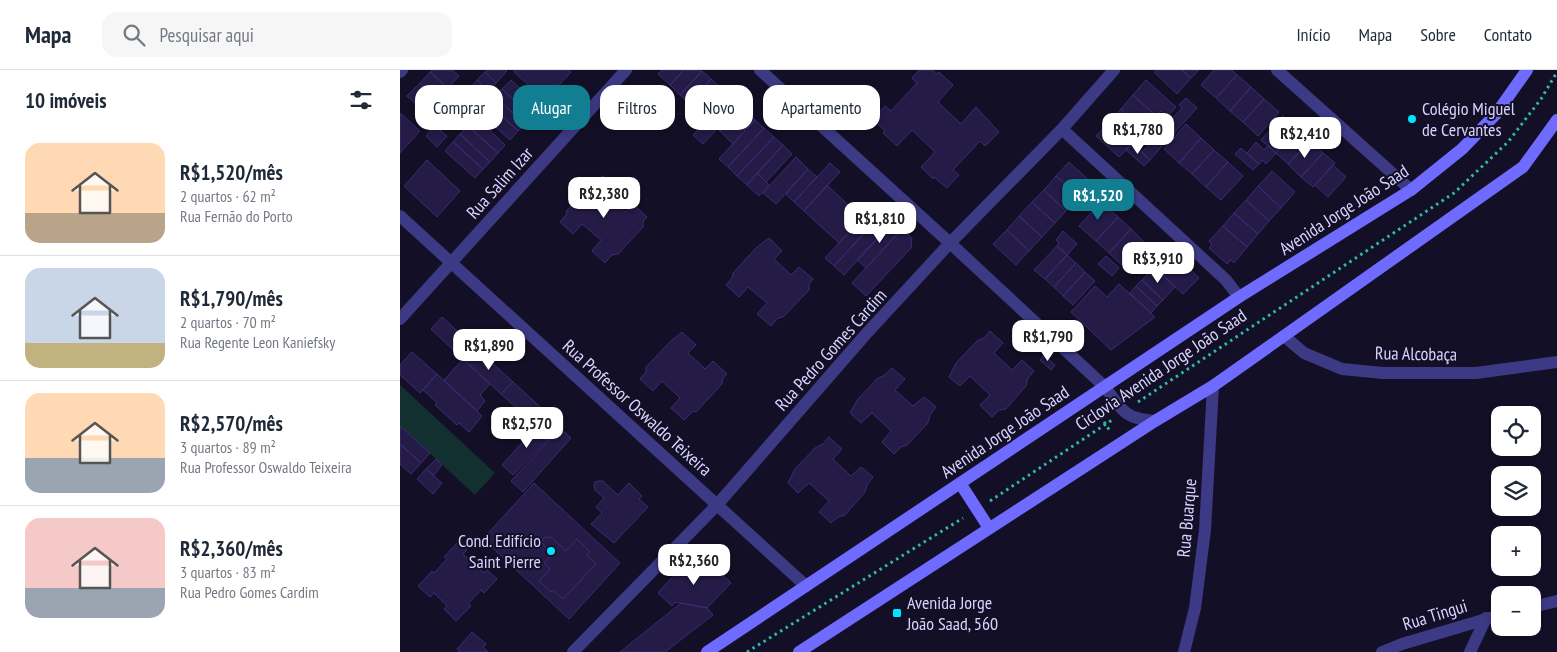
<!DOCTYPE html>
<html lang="pt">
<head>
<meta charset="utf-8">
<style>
	:root { --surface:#fff; --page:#f6f6f7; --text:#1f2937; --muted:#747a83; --line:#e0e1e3; --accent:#117e91 }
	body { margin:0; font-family:"PT Sans Narrow",sans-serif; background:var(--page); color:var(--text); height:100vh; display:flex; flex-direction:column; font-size:19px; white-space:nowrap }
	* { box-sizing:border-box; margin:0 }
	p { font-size:16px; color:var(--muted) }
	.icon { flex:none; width:28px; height:28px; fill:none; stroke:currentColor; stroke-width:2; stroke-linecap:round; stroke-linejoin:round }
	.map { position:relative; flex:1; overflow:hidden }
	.side { display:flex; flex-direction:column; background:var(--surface); width:400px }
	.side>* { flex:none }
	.banner { position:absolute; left:15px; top:15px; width:475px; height:45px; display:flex; gap:10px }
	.buttons { position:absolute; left:1091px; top:336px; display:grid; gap:10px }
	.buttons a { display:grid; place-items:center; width:50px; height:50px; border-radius:10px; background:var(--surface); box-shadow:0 2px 8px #0003; font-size:25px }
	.price { position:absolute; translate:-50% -42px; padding:0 11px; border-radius:10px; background:#fff; color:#222; font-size:16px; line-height:32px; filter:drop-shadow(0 1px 2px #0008) }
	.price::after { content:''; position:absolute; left:50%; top:30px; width:15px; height:11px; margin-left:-8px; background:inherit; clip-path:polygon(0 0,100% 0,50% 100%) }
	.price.current { background:var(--accent); color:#fff }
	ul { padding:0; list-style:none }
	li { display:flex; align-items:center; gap:15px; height:125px; padding:0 25px }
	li+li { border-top:1px solid var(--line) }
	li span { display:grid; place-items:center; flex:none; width:140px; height:100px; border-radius:15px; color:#555 }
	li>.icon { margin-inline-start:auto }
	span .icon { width:60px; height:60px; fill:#fffc; stroke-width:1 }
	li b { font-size:21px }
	h2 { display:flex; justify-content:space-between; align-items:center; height:60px; padding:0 25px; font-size:21px }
	.chip { padding:0 18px; border-radius:15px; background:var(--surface); box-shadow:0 2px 8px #0003; font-size:18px; line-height:45px }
	.chip.current { background:var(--accent); color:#fff }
	header { display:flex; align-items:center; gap:30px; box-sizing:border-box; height:70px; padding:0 25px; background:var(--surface); border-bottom:1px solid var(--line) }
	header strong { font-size:24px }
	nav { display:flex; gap:28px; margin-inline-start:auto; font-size:18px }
	.search { width:350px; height:45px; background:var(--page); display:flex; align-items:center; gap:12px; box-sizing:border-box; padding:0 18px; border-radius:15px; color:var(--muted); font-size:19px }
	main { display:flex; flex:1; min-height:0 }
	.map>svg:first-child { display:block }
	.green { fill:#12302f }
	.building { fill:#241b47; stroke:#3b2d73 }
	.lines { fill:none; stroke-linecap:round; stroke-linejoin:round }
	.path { stroke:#2fb8b0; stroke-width:3; stroke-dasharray:2.5 4; stroke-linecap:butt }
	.street { stroke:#3d3a85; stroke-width:12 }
	.secondary { stroke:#6f6bff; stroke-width:12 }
	.poi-dot { fill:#00e5ff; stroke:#130f26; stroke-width:2 }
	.labels { text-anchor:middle; stroke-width:4; stroke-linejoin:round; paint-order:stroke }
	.poi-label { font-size:18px; fill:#d9d4ff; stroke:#130f26; text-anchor:start }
	.street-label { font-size:18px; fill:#d9d4ff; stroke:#130f26 }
</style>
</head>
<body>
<header>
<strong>Mapa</strong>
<div class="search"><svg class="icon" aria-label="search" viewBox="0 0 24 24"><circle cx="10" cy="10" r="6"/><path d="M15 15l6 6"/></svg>Pesquisar aqui</div>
<nav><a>Início</a><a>Mapa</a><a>Sobre</a><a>Contato</a></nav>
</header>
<main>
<section class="side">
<h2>10 imóveis<svg class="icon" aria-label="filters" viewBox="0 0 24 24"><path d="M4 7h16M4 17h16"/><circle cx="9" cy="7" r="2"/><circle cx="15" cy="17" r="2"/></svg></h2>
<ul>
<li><span style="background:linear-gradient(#ffd9b3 70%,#b9a48a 0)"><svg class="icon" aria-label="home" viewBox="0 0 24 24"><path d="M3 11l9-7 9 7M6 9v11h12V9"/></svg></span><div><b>R$1,520/mês</b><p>2 quartos · 62 m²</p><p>Rua Fernão do Porto</p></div></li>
<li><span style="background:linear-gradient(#c9d6e8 75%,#c2b280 0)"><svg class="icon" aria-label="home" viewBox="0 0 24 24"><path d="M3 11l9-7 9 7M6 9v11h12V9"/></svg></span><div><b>R$1,790/mês</b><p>2 quartos · 70 m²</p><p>Rua Regente Leon Kaniefsky</p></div></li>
<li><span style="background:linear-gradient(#ffd9b3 65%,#9aa5b1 0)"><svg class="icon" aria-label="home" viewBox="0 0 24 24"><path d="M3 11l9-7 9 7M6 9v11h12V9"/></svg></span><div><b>R$2,570/mês</b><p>3 quartos · 89 m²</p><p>Rua Professor Oswaldo Teixeira</p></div></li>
<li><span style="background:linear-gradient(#f6c9c9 70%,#9aa5b1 0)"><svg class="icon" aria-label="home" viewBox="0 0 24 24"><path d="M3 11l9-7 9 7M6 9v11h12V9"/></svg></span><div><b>R$2,360/mês</b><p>3 quartos · 83 m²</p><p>Rua Pedro Gomes Cardim</p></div></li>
</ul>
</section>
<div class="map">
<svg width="1157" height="582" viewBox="0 0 1157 582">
	<rect width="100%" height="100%" fill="#130f26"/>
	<path class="green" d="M0,315L95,403L75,425L0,356Z"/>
	<path class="building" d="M32,0H52L59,6L48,18L30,2Z
		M87,0H106L107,1L96,13L85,2Z
		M115,0H169L171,2L145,30L114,2Z
		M262,0H284L270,15L258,4Z
		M284,0L302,1L280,25L270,15Z
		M519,0H532L537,4L539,2L553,15L538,32L561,54L576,37L599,62L585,76L580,71L553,100L559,105L547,118L534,107L533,109L521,97L535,82L512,60L497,76L483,63L485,61L473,49L485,36L491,41L517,13L512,8Z
		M757,0H782L791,8L777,24L754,2Z
		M782,0H799L791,8Z
		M814,0H832L837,5L816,28L801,15Z
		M302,1L311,9L289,33L280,25Z
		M30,2L48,18L37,29L20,13Z
		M85,2L96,13L89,21L77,10Z
		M837,5L851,17L830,41L816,28Z
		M311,9L320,17L298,41L289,33Z
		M77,10L89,21L82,28L71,17Z
		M111,10L140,37L132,47L102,19Z
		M746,10L776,37L767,47L761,41L756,46L733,25Z
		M20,13L37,29L25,42L7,26Z
		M71,17L82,28L71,40L60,29Z
		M320,17L329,26L307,50L298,41Z
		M851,17L864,29L843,52L830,41Z
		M102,19L132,47L125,54L95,27Z
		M733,25L756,46L744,60L721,39Z
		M329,26L342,38L320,61L317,59L303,74L293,65Z
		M95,27L125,54L118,61L89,34Z
		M786,28L797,38L774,63L766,55L782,38L779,35Z
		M60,29L71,40L62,50L50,39Z
		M864,29L879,42L858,66L843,52Z
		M89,34L118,61L110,70L80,43Z
		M342,38L355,50L333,74L320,61Z
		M50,39L62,50L54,58L43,48Z
		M721,39L744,60L732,73L709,52Z
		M0,43L20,61L0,83Z
		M883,46L897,59L876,83L861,70Z
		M76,47L105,75L98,83L68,56Z
		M355,50L364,58L328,97L319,89Z
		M709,52L732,73L719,87L696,66Z
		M786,54L801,68L779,93L764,79Z
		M35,56L47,66L37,77L26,66Z
		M68,56L98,83L90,92L60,64Z
		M364,58L374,67L337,106L328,97Z
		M763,59L771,66L762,76L754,69Z
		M897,59L910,71L888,94L876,83Z
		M60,64L90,92L83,99L53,72Z
		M374,67L383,75L347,115L337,106Z
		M801,68L814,80L792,104L779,93Z
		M754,69L762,76L750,90L742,82Z
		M910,71L923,83L901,107L888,94Z
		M53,72L83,99L75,108L45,81Z
		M856,72L864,80L868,75L876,83L866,94L862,90L859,94L847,83Z
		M732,73L750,90L744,96L726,80Z
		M383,75L392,84L366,112L357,103Z
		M841,78L859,94L853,100L835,84Z
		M814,80L828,92L806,117L792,104Z
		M923,83L935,93L913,117L901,107Z
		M396,87L408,99L376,134L363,123Z
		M27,90L60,121L37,147L4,116Z
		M669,92L692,113L679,127L656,106Z
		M828,92L843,106L821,130L806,117Z
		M430,93L440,102L404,141L394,132Z
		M933,95L946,107L928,127L915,115Z
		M408,99L417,107L394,132L386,124Z
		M872,101L895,122L881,138L858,116Z
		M357,103L369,115L359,126L347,115Z
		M203,106L216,118L208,126L225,142L233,134L247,147L243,151V157L218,184L212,185L205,193L192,181L201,170L182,154L173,164L160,152L166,145L167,140L190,115Z
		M656,106L679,127L666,141L644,120Z
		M427,115L462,148L439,173L404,141Z
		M858,116L881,138L869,151L846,130Z
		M644,120L666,141L655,153L632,132Z
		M846,130L869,151L858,164L834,143Z
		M632,132L655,153L642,167L619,146Z
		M701,132L718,147L696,171L679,156Z
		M834,143L858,164L847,177L823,156Z
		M619,146L642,167L629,181L607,160Z
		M718,147L731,159L709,183L696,171Z
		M462,148L471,156L434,196L425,188Z
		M493,151L502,159L466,198L457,190Z
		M471,156L481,165L444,205L434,196Z
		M823,156L847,177L834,193L831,190L827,194L809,178L812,175L809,171Z
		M502,159L512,168L511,178L466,226L452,213Z
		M731,159L745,173L724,197L709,183Z
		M607,160L629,181L616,195L593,174Z
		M663,161L677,174L667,185L657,176L659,173L656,170Z
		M369,168L382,181L374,189L391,205L399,197L413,209L409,214V220L383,247L378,248L371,256L357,244L367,233L348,217L339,227L326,215L332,208L333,203L356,178Z
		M762,173L799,208L783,224L747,190Z
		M744,175L750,180L735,197L729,191Z
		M657,176L667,185L645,209L634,200Z
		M667,185L676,193L654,217L645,209Z
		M706,186L719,198L712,206L698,194Z
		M676,193L685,202L663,226L654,217Z
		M754,197L775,217L763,230L742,210Z
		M685,202L695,211L673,235L663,226Z
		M742,210L763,230L757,236L736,216Z
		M719,214L755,247L711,280L671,242L695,216L707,227Z
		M736,216L757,236L751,243L730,223Z
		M42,247L76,278L65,291L31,259Z
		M590,261L603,273L594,283L612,300L622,290L634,301L628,308L626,316L606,339L599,340L592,347L580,335L590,325L570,306L560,316L549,307L556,293L577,271L584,268Z
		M282,262L296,275L288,283L305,299L313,291L327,304L323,308L322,314L297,341L292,342L284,350L271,338L280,328L262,311L253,321L240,309L246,302V297L270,272Z
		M76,278L113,312L101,324L65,291Z
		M12,282L37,304L20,323L0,305V295Z
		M644,285L655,295L651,300L640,290Z
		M63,289L90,314L80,325L85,331L77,341L44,310Z
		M492,298L505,309L495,320L513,336L524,327L536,337L530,345L528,353L507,375L501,377L494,384L482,372L491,361L472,343L461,353L450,343L458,329L478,308L485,305Z
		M37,304L82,346L69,362L59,353L57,355L35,335L37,333L23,320Z
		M113,312L148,344L137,356L101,324Z
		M139,354L152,365L113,405L102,395Z
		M0,356L30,383L21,393L0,374Z
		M160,358L171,368L123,422L111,411Z
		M429,367L442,379L433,389L451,406L461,397L473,407L467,415L465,422L445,445L438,447L431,453L419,442L429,431L409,413L398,423L388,413L395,399L415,378L423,374Z
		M0,374L21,393L11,404L0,394Z
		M36,389L42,395L34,405L26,399Z
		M26,399L42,413L33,424L17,409Z
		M199,411H203L218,425L229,413L242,426L239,429L248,437L214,473L191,454L202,443L196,437L204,428L195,420L194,416L195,412Z
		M134,413L220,493L169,549L83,469Z
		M147,467H151L166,481L177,469L190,482L187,485L196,494L163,529L153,520L151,522L139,511L150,499L144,493L152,485L142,473L143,468Z
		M58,472L67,480L63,484L84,503L87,500L97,509L84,523L81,520L68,534L71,536L56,551L44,539L47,536L34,523L30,527L18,516L32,501L34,503L47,489L44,487Z
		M287,490L297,499H316L331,513L307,538L275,532L272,536L258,523Z
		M281,533L307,538L313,545L265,582H220Z
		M72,562L86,574L83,577L88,582H58L60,580L57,579Z"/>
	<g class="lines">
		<path class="path" d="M738,332L1054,123L1108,72L1141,29L1157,2
			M697,341L710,361
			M590,431L712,350
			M347,582L563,448"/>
		<path class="street" d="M360,0L550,173L705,317C722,340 724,349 755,351
			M877,0L1011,120
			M0,2L2,0
			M662,59L826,210L839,227
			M0,146L406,516
			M0,249L226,0
			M884,266L904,283L942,299L983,303H1076L1157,292
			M1132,537L1157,531
			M173,582L317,435L466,264L550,173L662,59L714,0
			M784,582L795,538L805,460L813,316
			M982,582L1002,574L1100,545
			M1070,582L1086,548"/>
		<path class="secondary" d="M560,413L589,458
			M307,582L839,227L1011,120L1062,79L1096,44L1127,0
			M399,582L755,351L813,316L1123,97L1157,50"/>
	</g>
	<g class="poi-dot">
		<circle cx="1012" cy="49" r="5"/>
		<circle cx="151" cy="481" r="5"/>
		<rect x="492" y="538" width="10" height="10" rx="2.5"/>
	</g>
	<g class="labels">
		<g class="poi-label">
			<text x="1022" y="45">Colégio Miguel<tspan x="1022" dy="21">de Cervantes</tspan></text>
			<text x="141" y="477" text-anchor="end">Cond. Edifício<tspan x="141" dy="21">Saint Pierre</tspan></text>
			<text x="507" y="539">Avenida Jorge<tspan x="507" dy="21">João Saad, 560</tspan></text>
		</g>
		<g class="street-label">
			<text transform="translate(100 113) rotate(-48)" y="6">Rua Salim Izar</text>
			<text transform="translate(944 140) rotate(-33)" y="6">Avenida Jorge João Saad</text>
			<text transform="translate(431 280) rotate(-48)" y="6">Rua Pedro Gomes Cardim</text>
			<text transform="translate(1016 284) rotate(1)" y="6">Rua Alcobaça</text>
			<text transform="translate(761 300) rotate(-34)" y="6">Ciclovia Avenida Jorge João Saad</text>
			<text transform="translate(237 338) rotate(42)" y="6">Rua Professor Oswaldo Teixeira</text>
			<text transform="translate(605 362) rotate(-34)" y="6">Avenida Jorge João Saad</text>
			<text transform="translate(787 448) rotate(-85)" y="6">Rua Buarque</text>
			<text transform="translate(1035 545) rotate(-17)" y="6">Rua Tingui</text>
		</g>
	</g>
</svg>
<div class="buttons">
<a><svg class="icon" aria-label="locate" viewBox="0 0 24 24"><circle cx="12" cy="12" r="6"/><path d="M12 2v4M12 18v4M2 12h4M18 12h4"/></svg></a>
<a><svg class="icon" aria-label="layers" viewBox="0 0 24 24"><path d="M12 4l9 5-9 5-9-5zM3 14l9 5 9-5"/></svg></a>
<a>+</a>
<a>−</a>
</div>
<b class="price" style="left:738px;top:85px">R$1,780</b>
<b class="price" style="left:905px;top:89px">R$2,410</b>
<b class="price" style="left:204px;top:149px">R$2,380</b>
<b class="price current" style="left:698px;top:151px">R$1,520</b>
<b class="price" style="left:480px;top:174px">R$1,810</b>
<b class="price" style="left:758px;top:214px">R$3,910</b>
<b class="price" style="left:648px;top:292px">R$1,790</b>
<b class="price" style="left:89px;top:301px">R$1,890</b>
<b class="price" style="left:127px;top:379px">R$2,570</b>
<b class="price" style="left:294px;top:516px">R$2,360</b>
<div class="banner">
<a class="chip">Comprar</a>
<a class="chip current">Alugar</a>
<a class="chip">Filtros</a>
<a class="chip">Novo</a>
<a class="chip">Apartamento</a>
</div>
</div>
</main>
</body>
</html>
